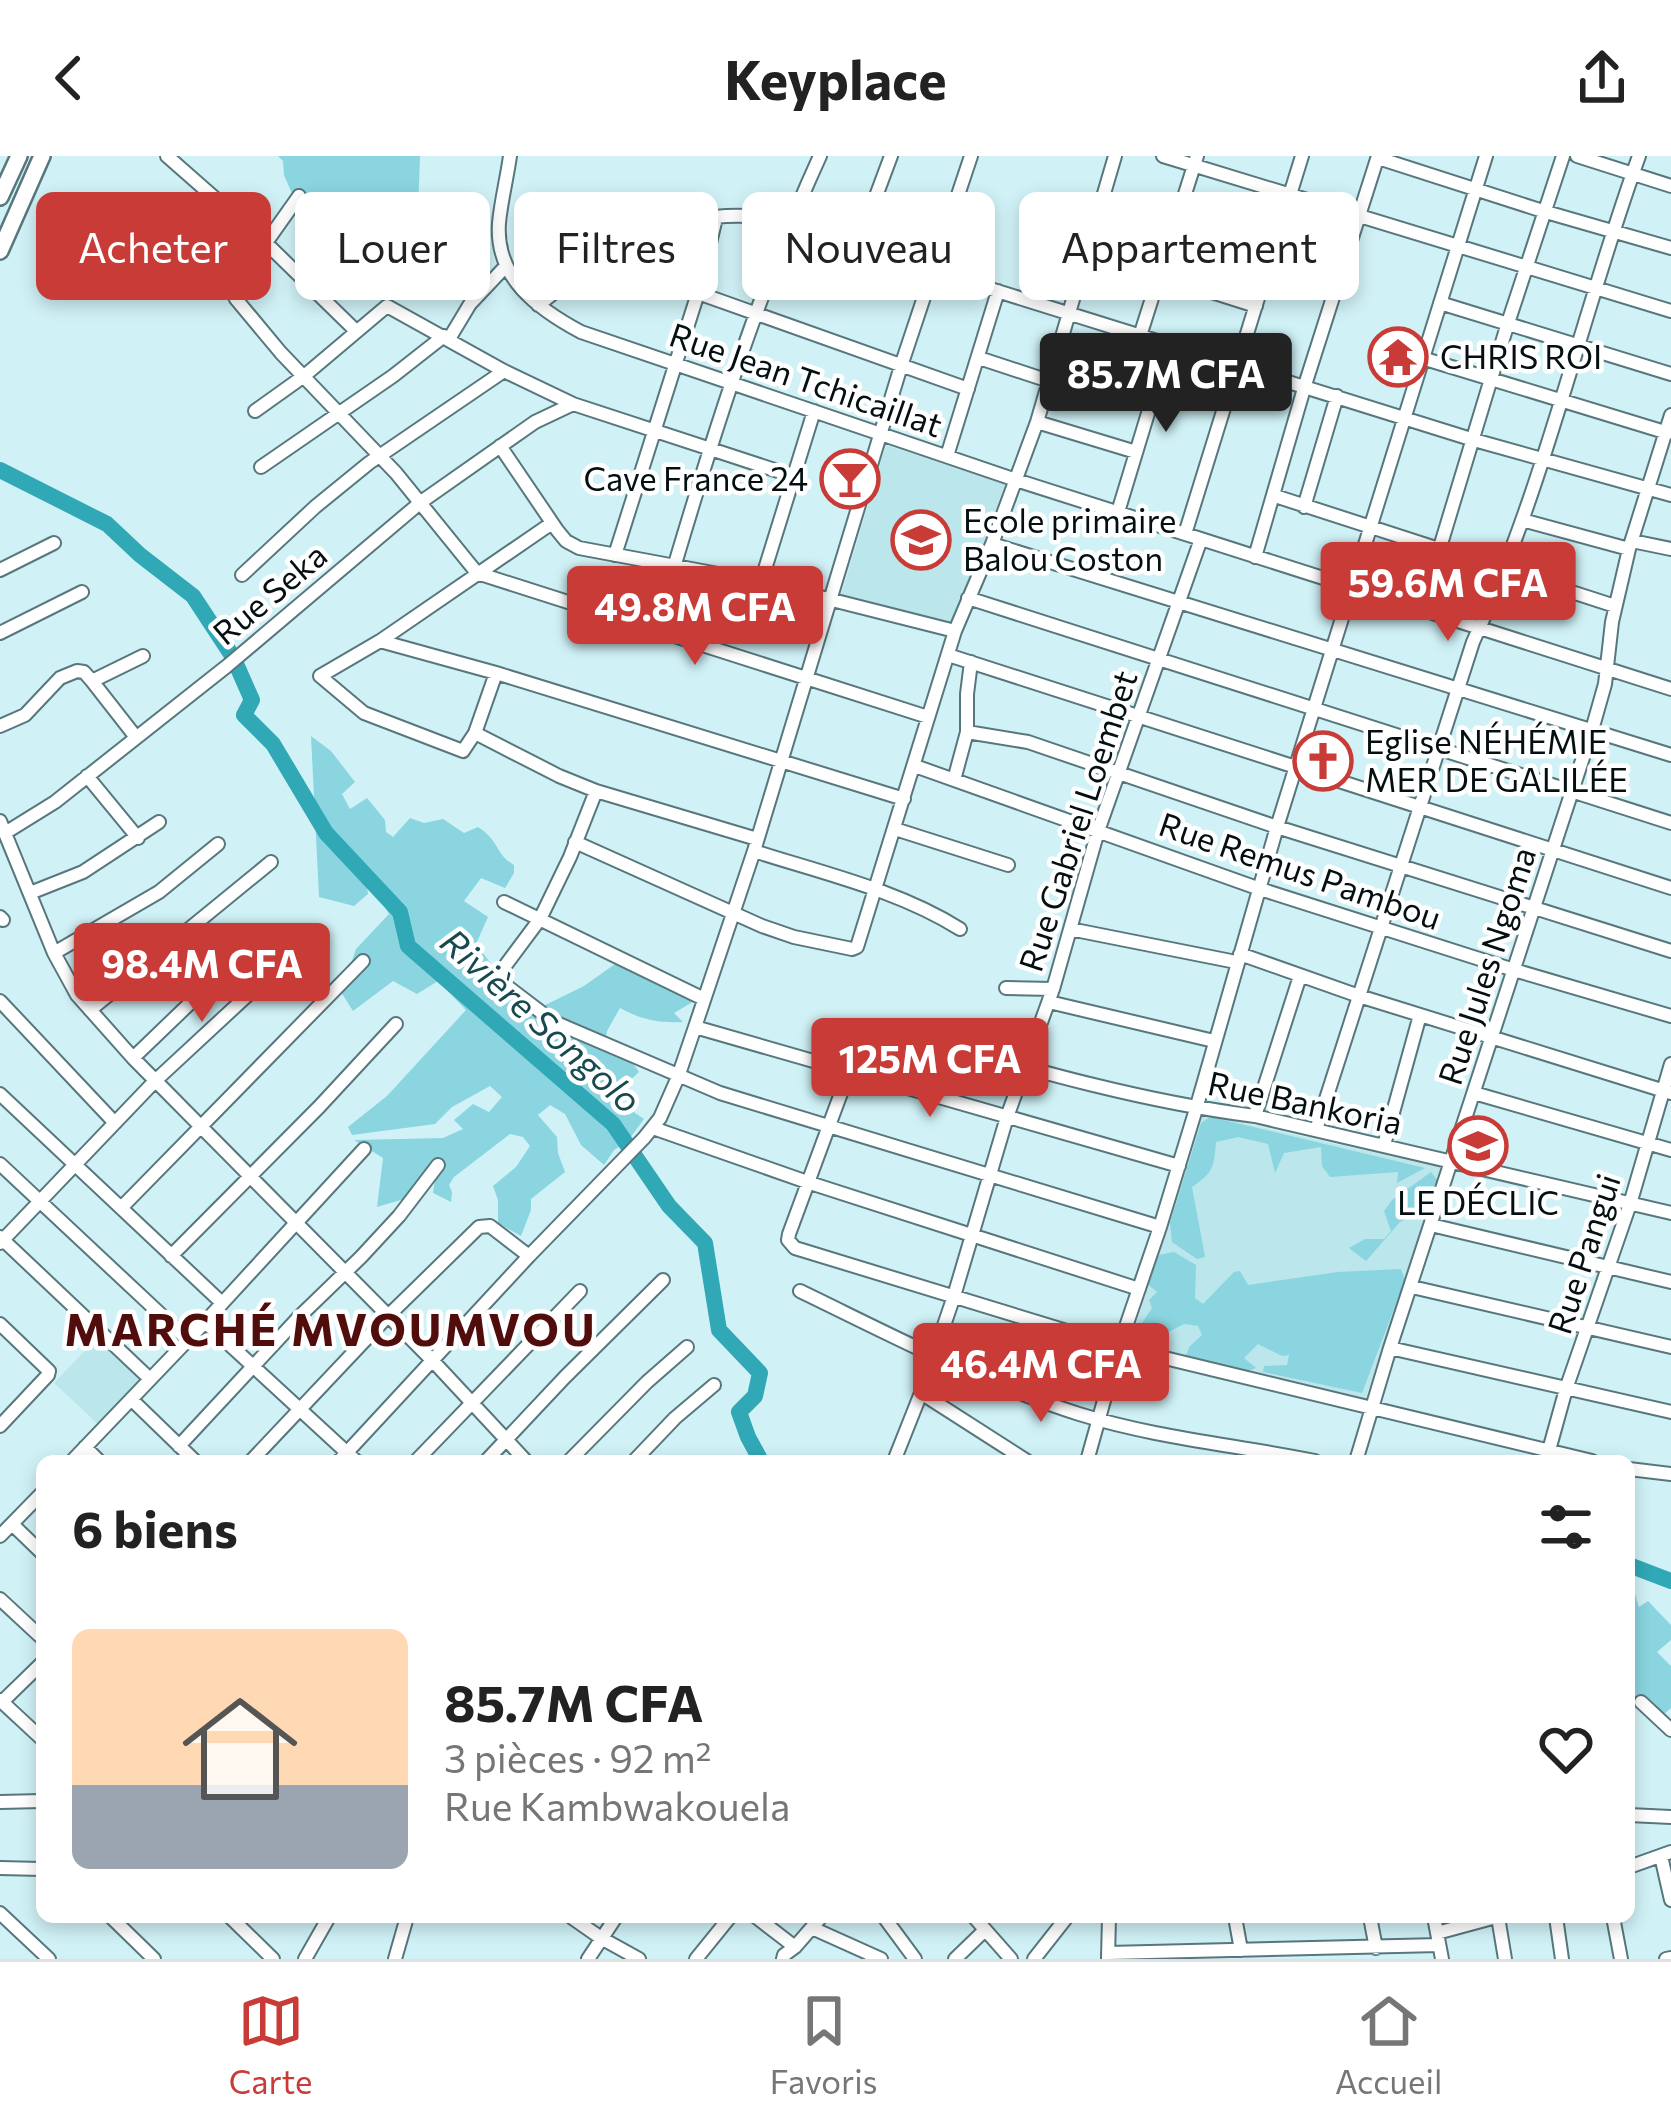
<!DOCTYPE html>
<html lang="fr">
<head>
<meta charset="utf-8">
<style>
	:root { --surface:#fff; --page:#f6f6f6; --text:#222; --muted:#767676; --line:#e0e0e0; --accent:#c93b37 }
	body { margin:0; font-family:Commissioner,sans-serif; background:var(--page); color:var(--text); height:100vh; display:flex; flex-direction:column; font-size:45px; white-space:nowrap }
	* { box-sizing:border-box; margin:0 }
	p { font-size:39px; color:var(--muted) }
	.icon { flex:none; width:66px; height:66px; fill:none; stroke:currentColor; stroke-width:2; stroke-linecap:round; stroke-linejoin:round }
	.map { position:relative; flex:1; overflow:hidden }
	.panel { position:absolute; left:36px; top:1299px; width:1599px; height:468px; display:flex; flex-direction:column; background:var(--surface); border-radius:18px; box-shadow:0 6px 18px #0003 }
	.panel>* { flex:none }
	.hud { position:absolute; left:36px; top:36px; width:1599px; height:108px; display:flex; gap:24px }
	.price { position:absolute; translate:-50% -102px; padding:0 27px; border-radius:12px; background:var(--accent); color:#fff; font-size:39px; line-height:78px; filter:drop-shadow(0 3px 6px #0008) }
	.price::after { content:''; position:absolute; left:50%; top:72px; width:36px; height:27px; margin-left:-18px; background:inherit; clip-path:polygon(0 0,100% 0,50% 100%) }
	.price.current { background:#222; color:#fff }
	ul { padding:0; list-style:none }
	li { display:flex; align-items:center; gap:36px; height:300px; padding:0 36px }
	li+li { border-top:3px solid var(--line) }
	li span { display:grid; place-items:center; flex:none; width:336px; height:240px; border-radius:18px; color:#555 }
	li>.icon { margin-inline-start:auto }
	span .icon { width:144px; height:144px; fill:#fffc; stroke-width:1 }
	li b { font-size:51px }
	h2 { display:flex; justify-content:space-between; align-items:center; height:144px; padding:0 36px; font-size:51px }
	.chip { padding:0 42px; border-radius:18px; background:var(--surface); box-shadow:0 6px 18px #0003; font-size:42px; line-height:108px }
	.chip.current { background:var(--accent); color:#fff }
	header { display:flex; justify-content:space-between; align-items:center; height:156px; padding:0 36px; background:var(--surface); font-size:54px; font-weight:700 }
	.tab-bar { display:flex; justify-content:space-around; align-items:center; height:168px; border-top:3px solid var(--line); background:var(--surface); font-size:33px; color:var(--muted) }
	.tab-bar a { display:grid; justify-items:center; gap:6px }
	.tab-bar .current { color:var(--accent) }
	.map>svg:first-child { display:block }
	.built { fill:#bae6ec }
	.grass { fill:#8ad5df }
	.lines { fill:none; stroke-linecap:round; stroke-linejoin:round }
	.river { stroke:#31a8b6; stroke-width:16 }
	.minor-casing { stroke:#58777c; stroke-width:16 }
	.major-casing { stroke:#58777c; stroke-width:20 }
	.minor { stroke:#fff; stroke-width:12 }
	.major { stroke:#fff; stroke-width:15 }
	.labels { text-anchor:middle; stroke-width:9; stroke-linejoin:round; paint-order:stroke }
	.poi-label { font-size:33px; fill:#040f11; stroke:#fff; text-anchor:start }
	.street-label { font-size:33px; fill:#040f11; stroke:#fff }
	.water-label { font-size:36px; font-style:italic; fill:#17494f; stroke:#fff }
	.district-label { font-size:45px; font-weight:bold; letter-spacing:3px; fill:#510d0c; stroke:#fff }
</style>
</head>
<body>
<header><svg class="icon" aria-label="back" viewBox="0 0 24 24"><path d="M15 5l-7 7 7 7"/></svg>Keyplace<svg class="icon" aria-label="share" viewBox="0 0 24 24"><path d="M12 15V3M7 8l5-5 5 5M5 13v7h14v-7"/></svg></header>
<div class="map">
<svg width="1671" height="1803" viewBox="0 0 1671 1803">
	<rect width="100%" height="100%" fill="#d0f2f7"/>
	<path class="built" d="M886,289L1005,328L953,469L841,439Z
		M1203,958L1442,1012L1365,1245L1129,1191Z
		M96,1183L142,1227L99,1269L54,1227Z"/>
	<path class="grass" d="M278,0H420L418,56L392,78L346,79L303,63L284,19L283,5Z
		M311,580L331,595L355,626L342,638L350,653L367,642L385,664L386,676L393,681L410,662L424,667L443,663L464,677L478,671C500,685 495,698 514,709V717L505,732L481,722L464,745L488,761L476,788L498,817L535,854L584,830L622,803L692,836L691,847L674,857L683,866C658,867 642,864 620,852L607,875L605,886L631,905L639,916L624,930L619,946L644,963L627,986L614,994L604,1009L581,989L565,958L550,949L538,959L557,981L558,997L565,1016L531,1043V1054L521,1080L498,1067V1044L493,1030L516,1011L530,990L523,981L510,978L454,1021L449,1029L452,1036L451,1046L433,1037L436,1016L404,1043L377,1051L383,1002L354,984L443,982L463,973L454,964L473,948L489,956L502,941L490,930L452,951L435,968L352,979L348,971L387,940L466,854L438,825L417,838L393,825L353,855L341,836L356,793L389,758L376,738L367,731L368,738L354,750L319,741Z
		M1210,961H1211L1425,1012L1397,1027L1398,1016L1330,1021L1322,1010L1321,991L1284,997L1275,1017L1268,988L1238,981L1216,986C1214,1011 1213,1017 1192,1031L1205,1101L1197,1103L1172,1086L1170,1067L1201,967Z
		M1431,1016L1438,1025L1414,1059L1400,1066L1366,1105L1349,1092L1365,1083H1384L1391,1075L1384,1055L1392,1044Z
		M1174,1096L1196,1109L1195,1142L1203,1148L1234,1116L1240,1115L1248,1129L1338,1116L1401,1113L1405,1124L1362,1237L1263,1216L1264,1210L1287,1209L1289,1199L1282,1200L1258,1188L1244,1202L1256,1212L1245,1216L1184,1203L1190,1190L1202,1179L1198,1170L1184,1168L1143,1189L1134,1179L1152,1152L1149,1144L1157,1136L1139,1121L1159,1099Z
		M1629,1432L1635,1438L1639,1451L1648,1445L1671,1469V1484L1657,1496L1671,1510V1552L1663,1559L1640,1543L1630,1544L1629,1549Z"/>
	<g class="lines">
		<path class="river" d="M0,314L107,368L140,399L193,440L233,501L252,544L244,559L273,588L326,677L400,756L408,790L613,968L669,1050L705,1087L719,1174L760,1217L755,1240L739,1256L748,1281L761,1305
			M1629,1409L1671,1425"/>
		<g class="minor-casing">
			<path id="minor" d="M167,0L267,88L356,175
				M510,0C507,22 501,45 499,67C495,122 538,153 581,176L1016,324L1671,533
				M1163,0L1671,155
				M1577,0L1671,30
				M1378,2L1546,56L1671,92
				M299,40L236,129L233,136L236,143L281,197L396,317L477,417
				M1102,46L1174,70
				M857,91L891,0
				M596,106L698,137L968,233
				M1158,119L1256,150
				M1440,147L1671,218
				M538,149C565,129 592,104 622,88C660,67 717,56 760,61L1474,284L1671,339
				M1140,180L1197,0
				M449,183L470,148L505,111
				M979,202L1049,225
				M1422,202L1668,277
				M255,255L304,220L387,150L504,215L573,248L793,320
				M1037,266L1136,296
				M500,290L557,374L566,385L579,392L761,426L955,475
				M947,300L998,135
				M261,311L393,220L444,180
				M1275,340L1615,450
				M1304,351L1337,240
				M1118,356L1169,188
				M1522,364L1629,393
				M1185,378L1302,0
				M1632,385L1671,393
				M992,388L1671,599
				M615,399L698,137L716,62
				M1255,401L1305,229L1378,0
				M675,408C716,270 760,131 820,0
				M0,414L54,387
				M477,417L928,561
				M242,419L315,351L369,307L504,215
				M761,426L814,255
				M968,442L1671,667
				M1421,454L1507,170L1563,0
				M0,477L82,436
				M380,485L496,517L904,643
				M948,499L1671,732
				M496,517L475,577L463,595L364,557L320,520L380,485L552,367
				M92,525L143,500
				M0,570L25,559L60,522L77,515L84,516L92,525L135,580
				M967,576L1028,586L1277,671L1671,795
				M475,577L559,620L596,635L757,683
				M915,610L1260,733L1514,814L1671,860
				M87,620L138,682
				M954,624L967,576V538L971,506
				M596,635L570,701L540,763L502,814L501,821L504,828L554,866L720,937L1160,1071
				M0,665L54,797L77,839L133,902L432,1204L526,1305
				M895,673L1008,709
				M5,677L55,646L227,510L421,346L535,266L573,248
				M575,686L762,770L794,781L852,793L857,791L955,475L992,388L1037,266L1115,0
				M754,695C822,717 898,734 960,773
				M30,737L83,716L159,666
				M504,746L704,843
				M0,761L3,764
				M1070,773L1236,806
				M54,797L159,736L218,688
				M1240,798L1359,840L1671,937
				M1006,832L1053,833
				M0,845L115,967
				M1049,846L1214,885
				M90,854L271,706
				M695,871L1179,1010
				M861,883L789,1078L788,1084L795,1092L1119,1191L1592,1305
				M929,884C1036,915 1145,946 1255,960L1671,1057
				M133,902L238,801
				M1474,937L1671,994
				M0,938L222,1147
				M1255,960L1300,820
				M653,972L810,1027L1139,1133
				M1316,974L1473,486C1545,330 1581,161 1639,0
				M1384,989L1420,859
				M0,1008L188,1184
				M121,1052L363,805
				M1431,1069L1671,1126
				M0,1081L150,1223
				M0,1087L155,925L265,823
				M171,1100L319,951L396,868
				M1412,1131L1671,1191
				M800,1135C891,1179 982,1227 1079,1258C1156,1282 1236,1289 1315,1305
				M205,1166L356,1305
				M0,1168L49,1215L48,1219L0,1270
				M1390,1192L1671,1256
				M921,1237L1027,1305
				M131,1243L195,1305
				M179,1290L299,1161L361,1101L399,1060L438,1009
				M85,1291L99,1305
				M72,1305L205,1166L364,993
				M251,1305L387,1161L479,1071L490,1070L529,1100
				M339,1305L529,1100L644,982L660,962L678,921L695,871L754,695L901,210L971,0
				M416,1305L580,1135
				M486,1305L565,1221L663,1124
				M569,1305L647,1226L687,1191
				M634,1305L675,1262L714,1229
				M894,1305L921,1237L954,1140L1007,961L1053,833L1098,675L1201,383
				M1087,1305L1119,1191L1160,1071L1196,953L1277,671L1486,0
				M1356,1305L1390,1192L1592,574L1605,528L1612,466L1629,393L1671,259
				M1546,1305L1566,1233L1630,1048L1671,908
				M1629,1313L1671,1318
				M12,1368L42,1397
				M0,1380L42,1337
				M0,1443L42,1482
				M0,1544L42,1583
				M2,1546L42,1507
				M1641,1546L1671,1574
				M0,1646L42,1645
				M1629,1659L1671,1661
				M1661,1700L1671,1744
				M1629,1711L1671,1696
				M0,1712L42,1713
				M0,1757L49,1803
				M111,1761L154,1803
				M230,1761L273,1803
				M571,1761L601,1782L639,1803
				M756,1761L795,1791
				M884,1761L915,1803
				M974,1761L1011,1803
				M1235,1761L1241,1794
				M1370,1761L1376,1792
				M1434,1761L1442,1803
				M1498,1761L1505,1803
				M1556,1761L1562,1803
				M1613,1761L1621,1803
				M812,1772L881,1803
				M1437,1777L1496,1761
				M1108,1797L1439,1789
				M1108,1802L1109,1761
				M305,1803L329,1761
				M395,1803L407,1761
				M588,1803L616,1761
				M696,1803L730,1761
				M783,1803L784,1799L795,1791L821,1761
				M955,1803L985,1774
				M1034,1803L1067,1761
				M1666,1803L1671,1802"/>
		</g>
		<g class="major-casing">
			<path id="major" d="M0,41L19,0
				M0,95L42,0"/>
		</g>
		<use href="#minor" class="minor"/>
		<use href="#major" class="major"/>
	</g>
	<defs>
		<g id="temple-ring" transform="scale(3)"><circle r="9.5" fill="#fff" stroke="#c93b37" stroke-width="1.5"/><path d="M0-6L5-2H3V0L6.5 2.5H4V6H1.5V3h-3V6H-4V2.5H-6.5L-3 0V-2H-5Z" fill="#c93b37"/></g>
		<g id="bar-ring" transform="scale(3)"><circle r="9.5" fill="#fff" stroke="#c93b37" stroke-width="1.5"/><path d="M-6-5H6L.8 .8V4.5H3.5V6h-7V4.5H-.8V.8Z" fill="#c93b37"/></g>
		<g id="school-ring" transform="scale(3)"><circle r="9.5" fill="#fff" stroke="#c93b37" stroke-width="1.5"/><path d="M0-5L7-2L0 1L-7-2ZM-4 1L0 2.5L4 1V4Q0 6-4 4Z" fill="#c93b37"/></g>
		<g id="church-ring" transform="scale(3)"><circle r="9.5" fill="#fff" stroke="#c93b37" stroke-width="1.5"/><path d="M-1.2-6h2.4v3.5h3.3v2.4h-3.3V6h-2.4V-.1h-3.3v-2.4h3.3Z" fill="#c93b37"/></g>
	</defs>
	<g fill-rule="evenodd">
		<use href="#temple-ring" x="1398" y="201"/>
		<use href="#bar-ring" x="850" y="323"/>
		<use href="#school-ring" x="921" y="384"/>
		<use href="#church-ring" x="1323" y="605"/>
		<use href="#school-ring" x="1478" y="990"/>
	</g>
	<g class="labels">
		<g class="poi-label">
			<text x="1440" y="213">CHRIS ROI</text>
			<text x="808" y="335" text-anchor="end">Cave France 24</text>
			<text x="963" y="377">Ecole primaire<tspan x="963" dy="38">Balou Coston</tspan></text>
			<text x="1365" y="598">Eglise NÉHÉMIE<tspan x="1365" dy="38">MER DE GALILÉE</tspan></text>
			<text x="1478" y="1059" text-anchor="middle">LE DÉCLIC</text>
		</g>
		<g class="street-label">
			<text transform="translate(806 224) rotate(19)" y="12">Rue Jean Tchicaillat</text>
			<text transform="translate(270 438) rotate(-40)" y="12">Rue Seka</text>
			<text transform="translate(1078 665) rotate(-72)" y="12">Rue Gabriel Loembet</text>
			<text transform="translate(1300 715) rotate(19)" y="12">Rue Remus Pambou</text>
			<text transform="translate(1487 810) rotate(-72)" y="12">Rue Jules Ngoma</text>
			<text transform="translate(1305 947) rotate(12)" y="12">Rue Bankoria</text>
			<text transform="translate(1584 1098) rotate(-72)" y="12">Rue Pangui</text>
		</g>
		<g class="water-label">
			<text transform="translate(541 865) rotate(42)" y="13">Rivière Songolo</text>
		</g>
		<g class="district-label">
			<text x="331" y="1190">MARCHÉ MVOUMVOU</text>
		</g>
	</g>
</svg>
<b class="price current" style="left:1166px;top:279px">85.7M CFA</b>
<b class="price" style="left:1448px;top:488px">59.6M CFA</b>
<b class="price" style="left:695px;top:512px">49.8M CFA</b>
<b class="price" style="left:202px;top:869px">98.4M CFA</b>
<b class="price" style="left:930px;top:964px">125M CFA</b>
<b class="price" style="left:1041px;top:1269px">46.4M CFA</b>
<div class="hud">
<a class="chip current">Acheter</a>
<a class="chip">Louer</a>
<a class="chip">Filtres</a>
<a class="chip">Nouveau</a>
<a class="chip">Appartement</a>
</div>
<section class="panel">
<h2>6 biens<svg class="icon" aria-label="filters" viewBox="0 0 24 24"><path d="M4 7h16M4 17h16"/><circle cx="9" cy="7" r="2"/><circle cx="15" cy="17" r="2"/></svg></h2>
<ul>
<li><span style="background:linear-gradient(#ffd9b3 65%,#9aa5b1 0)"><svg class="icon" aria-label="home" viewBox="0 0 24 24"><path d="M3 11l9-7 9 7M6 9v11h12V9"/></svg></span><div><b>85.7M CFA</b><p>3 pièces · 92 m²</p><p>Rue Kambwakouela</p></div><svg class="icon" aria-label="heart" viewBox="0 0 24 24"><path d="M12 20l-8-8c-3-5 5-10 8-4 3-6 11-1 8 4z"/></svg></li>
</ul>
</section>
</div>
<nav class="tab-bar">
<a class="current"><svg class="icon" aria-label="map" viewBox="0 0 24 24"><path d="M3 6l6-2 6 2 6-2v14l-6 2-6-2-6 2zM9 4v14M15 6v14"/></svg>Carte</a>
<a><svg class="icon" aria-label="saved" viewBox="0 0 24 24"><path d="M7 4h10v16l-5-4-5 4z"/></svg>Favoris</a>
<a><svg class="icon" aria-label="home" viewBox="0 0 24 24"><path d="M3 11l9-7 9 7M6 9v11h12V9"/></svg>Accueil</a>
</nav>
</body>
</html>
